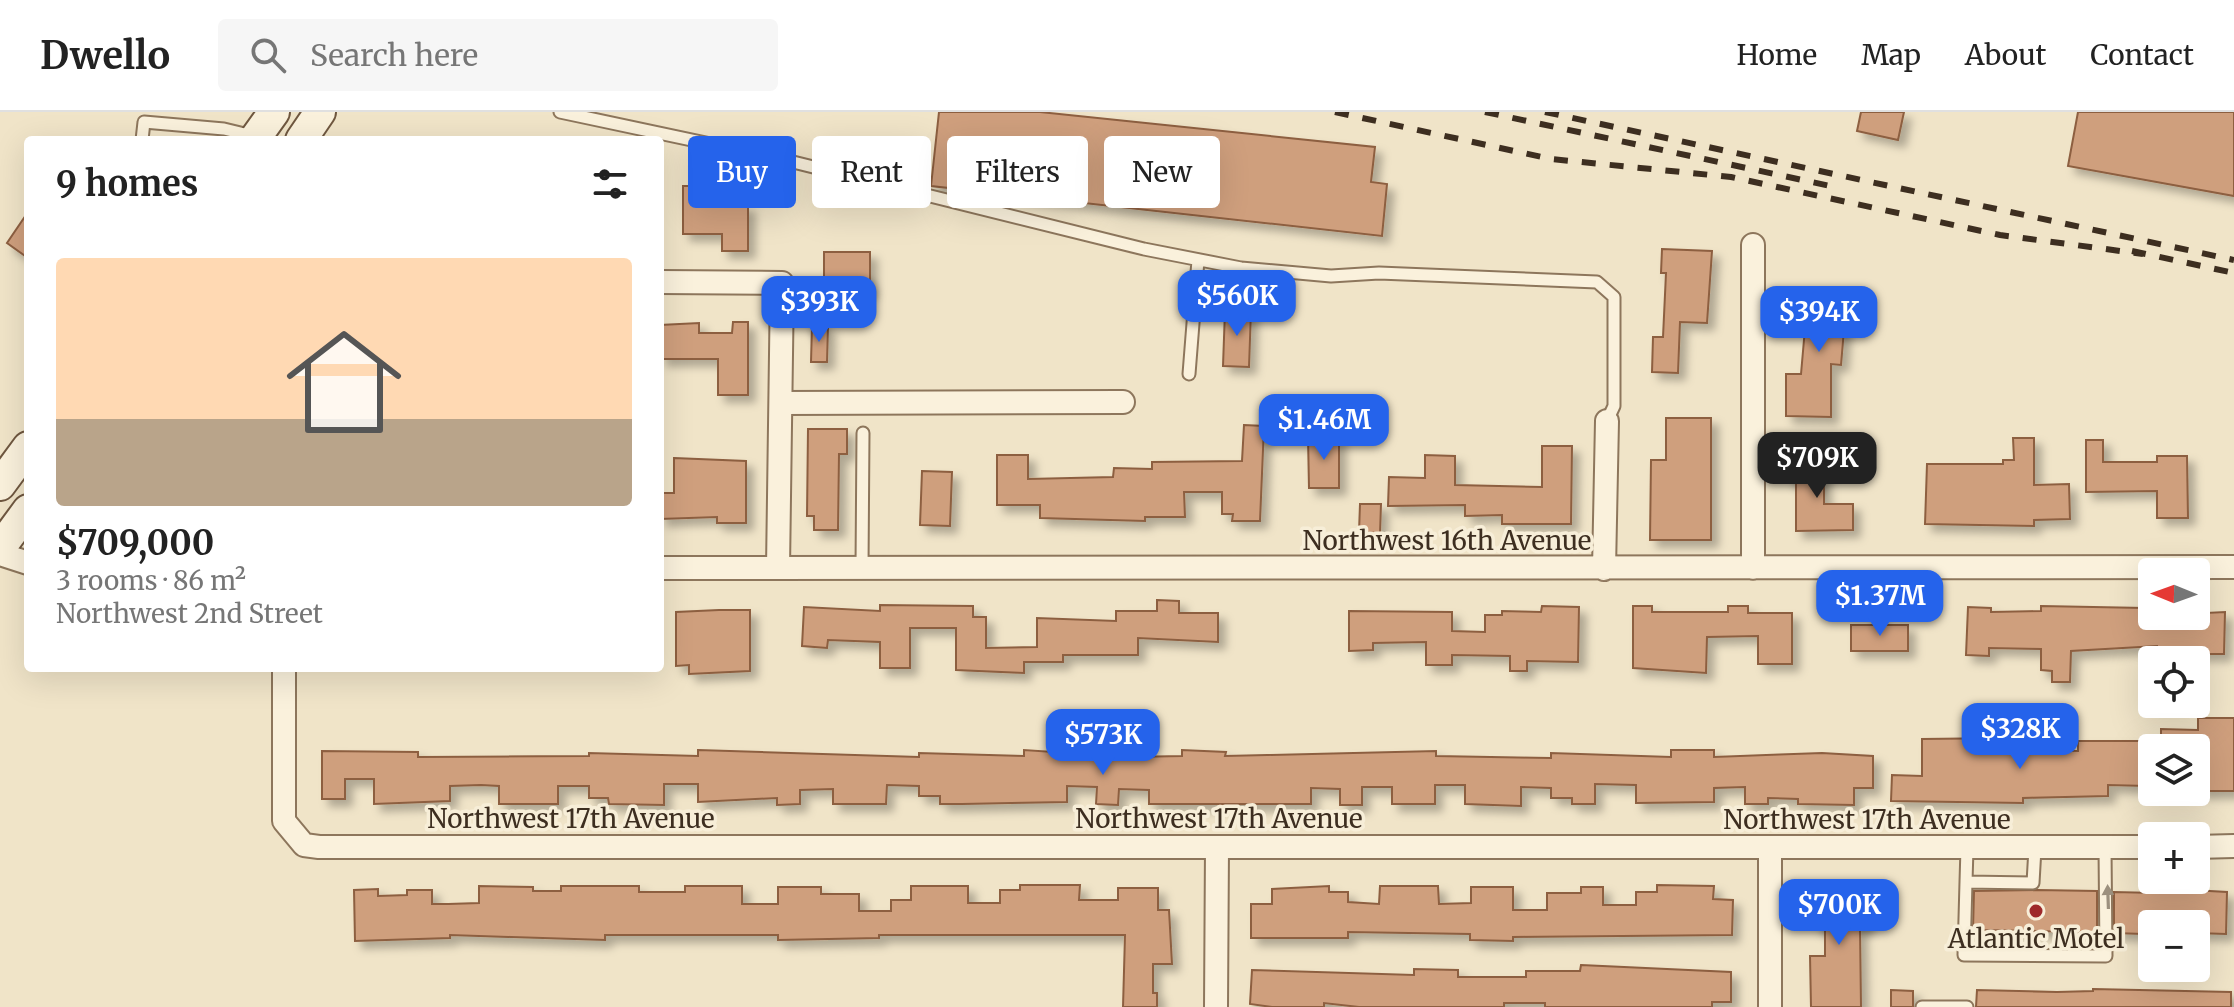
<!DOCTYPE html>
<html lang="en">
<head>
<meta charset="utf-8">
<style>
	:root { --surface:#fff; --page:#f6f6f6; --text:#222; --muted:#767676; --line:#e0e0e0; --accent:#2563eb }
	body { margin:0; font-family:Merriweather,serif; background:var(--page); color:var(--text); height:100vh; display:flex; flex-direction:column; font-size:30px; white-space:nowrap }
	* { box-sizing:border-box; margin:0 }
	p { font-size:26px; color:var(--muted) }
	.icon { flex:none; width:44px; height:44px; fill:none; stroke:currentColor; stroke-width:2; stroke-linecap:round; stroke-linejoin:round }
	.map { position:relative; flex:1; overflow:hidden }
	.panel { position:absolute; left:24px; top:24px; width:640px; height:536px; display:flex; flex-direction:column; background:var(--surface); border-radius:8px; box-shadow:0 8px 32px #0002 }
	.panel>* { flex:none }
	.guide { position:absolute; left:688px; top:24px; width:760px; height:72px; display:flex; gap:16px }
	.needle { width:52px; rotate:271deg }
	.buttons { position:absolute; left:2138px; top:446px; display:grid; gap:16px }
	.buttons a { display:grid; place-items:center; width:72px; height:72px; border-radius:8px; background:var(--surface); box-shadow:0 8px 32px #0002; font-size:40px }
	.price { position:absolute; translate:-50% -68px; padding:0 18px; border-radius:16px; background:var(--accent); color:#fff; font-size:26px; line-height:52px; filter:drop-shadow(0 2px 4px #0008) }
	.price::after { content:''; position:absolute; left:50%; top:48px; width:24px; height:18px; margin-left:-12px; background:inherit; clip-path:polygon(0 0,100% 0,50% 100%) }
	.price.selected { background:#222; color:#fff }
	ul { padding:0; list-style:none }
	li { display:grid; align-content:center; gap:16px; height:424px; padding:0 32px }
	li span { display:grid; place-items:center; height:248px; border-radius:8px; color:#555 }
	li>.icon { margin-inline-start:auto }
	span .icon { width:144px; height:144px; fill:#fffc; stroke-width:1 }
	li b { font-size:34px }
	h2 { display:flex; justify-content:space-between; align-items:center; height:96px; padding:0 32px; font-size:34px }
	.chip { padding:0 28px; border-radius:8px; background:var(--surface); box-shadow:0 8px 32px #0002; font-size:28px; line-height:72px }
	.chip.selected { background:var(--accent); color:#fff }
	header { display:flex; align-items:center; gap:48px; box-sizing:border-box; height:112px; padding:0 40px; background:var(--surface); border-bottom:2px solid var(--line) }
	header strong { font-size:38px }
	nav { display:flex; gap:44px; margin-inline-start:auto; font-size:28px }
	.search { width:560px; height:72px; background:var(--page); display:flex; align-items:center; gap:20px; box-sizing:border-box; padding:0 28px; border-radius:8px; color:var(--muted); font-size:30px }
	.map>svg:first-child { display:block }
	.building { fill:#cf9f7d; stroke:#8d5f41; stroke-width:2; filter:url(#shadow) }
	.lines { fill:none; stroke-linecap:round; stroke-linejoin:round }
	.service-casing { stroke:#8d765c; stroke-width:15 }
	.minor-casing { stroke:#8d765c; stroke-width:26 }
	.secondary-casing { stroke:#6f573f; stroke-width:34 }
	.service { stroke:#faf1dc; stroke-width:11 }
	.minor { stroke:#faf1dc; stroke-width:22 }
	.secondary { stroke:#faf1dc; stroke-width:30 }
	.rail { stroke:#3d2e20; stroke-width:6; stroke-dasharray:14 14; stroke-linecap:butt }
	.oneway { fill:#9c907e }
	.poi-dot { fill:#9e2a2b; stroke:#f7eed8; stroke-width:3 }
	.labels { text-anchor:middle; stroke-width:7; stroke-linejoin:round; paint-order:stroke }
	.street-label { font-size:26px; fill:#3d2e20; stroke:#f7eed8 }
	.poi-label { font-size:26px; fill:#3d2e20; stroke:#f7eed8 }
</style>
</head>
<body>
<header>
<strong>Dwello</strong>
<div class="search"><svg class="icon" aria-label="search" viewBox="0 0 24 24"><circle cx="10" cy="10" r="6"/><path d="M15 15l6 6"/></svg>Search here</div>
<nav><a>Home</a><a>Map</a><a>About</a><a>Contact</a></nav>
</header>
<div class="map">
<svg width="2234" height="895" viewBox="0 0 2234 895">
	<defs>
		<filter id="shadow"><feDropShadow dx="7" dy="7" stdDeviation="4" flood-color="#0004"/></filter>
	</defs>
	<rect width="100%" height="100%" fill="#f0e4c8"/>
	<path class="building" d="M939,0H1040L1375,35L1371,70L1387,72L1382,124L931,74Z
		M1861,0H1904L1898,28L1857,19Z
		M2078,0H2234V84L2068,54Z
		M683,74H712V92L748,93V139H722V122H683Z
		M28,100V146L7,131Z
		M1662,137L1712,139L1707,211L1680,210L1678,261L1652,260L1653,225H1663L1666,161H1661Z
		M824,140H870V179L824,180Z
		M1803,179L1852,181L1851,207L1845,206L1841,253L1831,252V305L1786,304V262H1801L1806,205H1803Z
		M1225,198L1251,199L1249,255L1223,254Z
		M733,210H748V283H718V247H660V213L699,211V221H732Z
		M812,213L828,214L827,250H811Z
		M1666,306H1711V428H1650L1651,348H1666Z
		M1244,313L1264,314L1260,409H1232L1233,402H1222V380H1184L1185,405H1145V409L1040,406V393H997V343H1028V367L1113,365L1114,356L1152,357V350L1242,349Z
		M808,317H847V342H839L838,418H814V404H807Z
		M1308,325H1339V376H1309Z
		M2013,326H2034V373L2069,372L2070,407L2034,408V414L1925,412L1927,352H2003V348H2014Z
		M2086,328H2103V350H2157V344H2187L2188,406H2157V379L2086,380Z
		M1542,334H1572L1571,412H1502V403L1465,404V393L1388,394L1389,365L1425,366V343L1455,344V373L1542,375Z
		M674,346L746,349V411H717V405L660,407V381H674Z
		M1788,349H1824V392H1853V418L1796,419V368H1788Z
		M922,359L952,360L950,414L920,413Z
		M1360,392H1381L1380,421L1359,420Z
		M1157,488L1179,489V501H1218V530L1138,526V543H1063V550H1024V561L956,558V516H910V556H880V530L828,528L827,536L802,534L804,495L880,499V493L973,494V505H986V536L1037,535V506L1116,509V499H1157Z
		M1542,494L1579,495L1578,550L1527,549V559H1510V544L1452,543V553H1426V530L1373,531V538L1349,539V499L1452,500V519L1485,520V503H1502V499L1541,500Z
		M1633,494H1652V500H1728V494H1748V501H1792V552H1758V524L1707,525L1706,561L1633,556Z
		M2041,494L2145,496V504L2225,500L2224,542H2187V548H2157V534L2071,539L2070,570H2052V559L2041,558V537L1989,536V544L1966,543L1968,495L1991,496V500L2041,499Z
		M719,498H750V559L689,562V553L676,554V500Z
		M1851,513H1908V539H1851Z
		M2198,606H2234V679H2198V636H2161V617L2198,618Z
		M2006,626H2026V636L2034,638L2078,639V629H2148L2147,674L2108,673V684L2023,686V691L1891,689L1892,663L1922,664V627Z
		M698,638L919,645V641L1024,644V638L1129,645L1182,644V638L1226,640L1225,644L1436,639V644L1551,646V641L1671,645V638H1714V645L1822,641L1873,644V676H1854V693L1798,692V687L1768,686V692H1745V675L1714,676V690L1636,691V673L1595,672V692H1572V686H1551V676L1521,675V694L1465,692V673H1435V692H1392V675H1362V693H1340V677L1311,676V692H1149V678L1119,677L1118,693L1096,692L1097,675L1067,674V690L962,692H940V684H919V674L887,673L886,692H833V677L800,678V692L777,693V686L698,690V672H664V693L609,692L608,686H589V674H558V692H499V674L481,673L450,674V689L374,692V667H345V687H322V639L418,640V645L589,644V641L698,644Z
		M1822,772H1867L1866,816H1860L1861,895H1811L1810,844H1825V816H1815V794H1821Z
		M1020,773H1080L1079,788H1118V776H1158V798H1169L1172,852H1153V881H1157V895H1123L1125,823H879V826L778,828V823H605V828L450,823V826L355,829L354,778L378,777V784L407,783V778H432V792H448L479,791V774L533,775V779H561V774H639V780H685V774H742V792H778V775H821V782H859V799H891V788H911V774H968V791H1000V778H1020Z
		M1657,773L1714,774L1713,787L1733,788L1732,823L1513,825V829L1470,828V822L1348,820V826H1251V792H1272V777L1329,774V780H1348V790L1379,792L1380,774H1438L1439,792L1471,791V775H1513V798H1547V781H1581V775H1603V793H1636V780H1657Z
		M2156,776L2227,780L2226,822L2196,821L2197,812H2144L2143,822L2114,821V780L2156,781Z
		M2037,778L2097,779V820L1973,818L1974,779Z
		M1581,853L1731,860V890H1712V895H1545V891H1504V895H1359L1324,891V895H1272L1250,892L1252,858L1414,863V857L1458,858V865H1526V859H1580Z
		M2093,877L2231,880V895H1976L1977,878L2057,880L2093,879Z
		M1891,878L1913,879V895H1891Z"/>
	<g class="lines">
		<g class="service-casing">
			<path id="service" d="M560,0L781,47L1144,137L1241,156L1331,164L1379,161L1597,170L1614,185V294L1607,309
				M142,28L144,10L224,17L253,24
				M1189,262L1198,148
				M862,456L863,321
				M1967,736L1966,770L2033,771L2035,736
				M1966,770L1964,843L2106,844L2105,736
				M1922,895H1967"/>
		</g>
		<g class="minor-casing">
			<path id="minor" d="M1753,133V456
				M660,170L782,171L778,456
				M781,291L1123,290
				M0,442L28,451
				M660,456L2234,455
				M1604,457L1607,309
				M284,556V709L304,733L319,735H2152
				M2196,735L2234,734
				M1216,895L1217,735
				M1770,895V735"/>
		</g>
		<g class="secondary-casing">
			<path id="secondary" d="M254,28L274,0
				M301,28L320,0
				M0,373L28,335
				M0,436L28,398"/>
		</g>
		<use href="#service" class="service"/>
		<use href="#minor" class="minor"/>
		<use href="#secondary" class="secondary"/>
		<path class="rail" d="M1335,0L1551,47L1731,65L2000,123L2143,142
			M1485,0L1835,75
			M1545,0L2234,148
			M2132,139L2234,161"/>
	</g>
	<defs><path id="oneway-solid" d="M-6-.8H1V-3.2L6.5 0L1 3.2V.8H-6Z" transform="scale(2)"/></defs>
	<use class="oneway" href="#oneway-solid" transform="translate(2108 785) rotate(-92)"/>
	<circle class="poi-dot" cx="2036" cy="799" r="8"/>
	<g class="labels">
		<g class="street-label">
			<text x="1447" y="438">Northwest 16th Avenue</text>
			<text x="571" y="716">Northwest 17th Avenue</text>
			<text x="1219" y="716">Northwest 17th Avenue</text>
			<text x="1867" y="717">Northwest 17th Avenue</text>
		</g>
		<g class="poi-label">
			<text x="2036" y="836">Atlantic Motel</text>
		</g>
	</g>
</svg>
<div class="buttons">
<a><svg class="needle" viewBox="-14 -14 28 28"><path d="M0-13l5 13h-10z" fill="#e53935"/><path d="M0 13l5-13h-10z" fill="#767676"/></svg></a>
<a><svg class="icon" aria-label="locate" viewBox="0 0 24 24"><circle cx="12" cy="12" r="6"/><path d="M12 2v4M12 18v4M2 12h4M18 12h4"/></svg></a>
<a><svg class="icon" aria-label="layers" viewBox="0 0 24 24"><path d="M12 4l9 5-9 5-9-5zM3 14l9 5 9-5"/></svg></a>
<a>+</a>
<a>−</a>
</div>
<b class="price" style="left:1237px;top:226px">$560K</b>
<b class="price" style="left:819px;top:232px">$393K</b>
<b class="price" style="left:1819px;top:242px">$394K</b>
<b class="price" style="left:1324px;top:350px">$1.46M</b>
<b class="price selected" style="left:1817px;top:388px">$709K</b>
<b class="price" style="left:1880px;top:526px">$1.37M</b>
<b class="price" style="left:2020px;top:659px">$328K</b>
<b class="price" style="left:1103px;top:665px">$573K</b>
<b class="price" style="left:1839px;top:835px">$700K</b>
<div class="guide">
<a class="chip selected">Buy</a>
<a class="chip">Rent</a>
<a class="chip">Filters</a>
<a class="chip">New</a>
</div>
<section class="panel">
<h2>9 homes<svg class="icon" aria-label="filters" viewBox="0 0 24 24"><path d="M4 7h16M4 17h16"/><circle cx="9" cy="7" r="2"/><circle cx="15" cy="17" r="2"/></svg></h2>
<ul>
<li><span style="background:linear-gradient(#ffd9b3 65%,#b9a48a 0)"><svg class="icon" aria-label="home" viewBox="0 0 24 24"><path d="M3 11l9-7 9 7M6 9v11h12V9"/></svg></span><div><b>$709,000</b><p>3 rooms · 86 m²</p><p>Northwest 2nd Street</p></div></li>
</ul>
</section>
</div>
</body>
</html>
